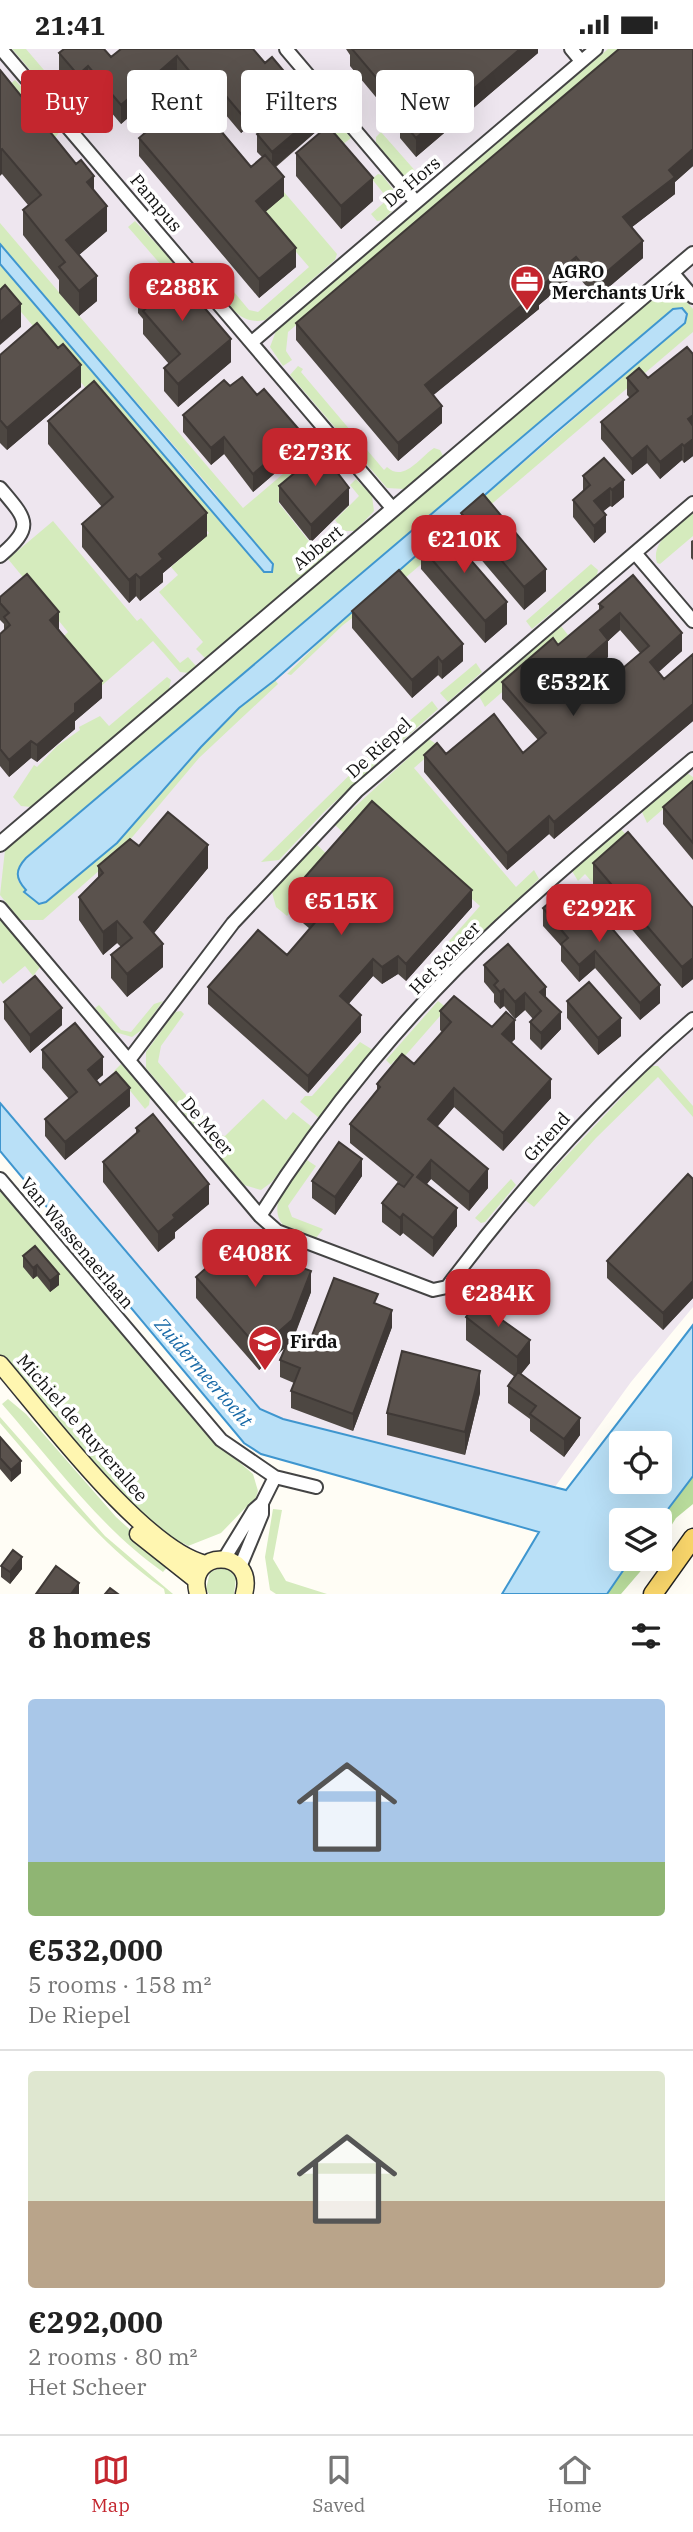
<!DOCTYPE html>
<html lang="en">
<head>
<meta charset="utf-8">
<style>
	:root { --surface:#fff; --page:#f6f6f6; --text:#222; --muted:#767676; --line:#e0e0e0; --accent:#c4262e }
	body { margin:0; font-family:"IBM Plex Serif",serif; background:var(--page); color:var(--text); height:100vh; display:flex; flex-direction:column; font-size:26px; white-space:nowrap }
	* { box-sizing:border-box; margin:0 }
	p { font-size:23px; color:var(--muted) }
	.icon { flex:none; width:38px; height:38px; fill:none; stroke:currentColor; stroke-width:2; stroke-linecap:round; stroke-linejoin:round }
	.map { position:relative; height:1545px; overflow:hidden }
	.panel { display:flex; flex-direction:column; background:var(--surface); flex:1 }
	.panel>* { flex:none }
	.guide { position:absolute; left:21px; top:21px; width:651px; height:63px; display:flex; gap:14px }
	.fabs { position:absolute; left:609px; top:1382px; display:grid; gap:14px }
	.fabs a { display:grid; place-items:center; width:63px; height:63px; border-radius:7px; background:var(--surface); box-shadow:0 7px 28px #0002; font-size:35px }
	.price { position:absolute; translate:-50% -60px; padding:0 16px; border-radius:14px; background:var(--accent); color:#fff; font-size:23px; line-height:46px; filter:drop-shadow(0 2px 4px #0008) }
	.price::after { content:''; position:absolute; left:50%; top:42px; width:21px; height:16px; margin-left:-10px; background:inherit; clip-path:polygon(0 0,100% 0,50% 100%) }
	.price.current { background:#222; color:#fff }
	ul { padding:0; list-style:none }
	li { display:grid; align-content:center; gap:14px; height:371px; padding:0 28px }
	li+li { border-top:2px solid var(--line) }
	li span { display:grid; place-items:center; height:217px; border-radius:7px; color:#555 }
	li>.icon { margin-inline-start:auto }
	span .icon { width:126px; height:126px; fill:#fffc; stroke-width:1 }
	li b { font-size:30px }
	h2 { display:flex; justify-content:space-between; align-items:center; height:84px; padding:0 28px; font-size:30px }
	.pill { padding:0 24px; border-radius:7px; background:var(--surface); box-shadow:0 7px 28px #0002; font-size:24px; line-height:63px }
	.pill.current { background:var(--accent); color:#fff }
	.status { display:flex; justify-content:space-between; align-items:center; height:49px; padding:0 35px; background:var(--surface); direction:ltr }
	.status svg { height:19px; fill:currentColor }
	.dock { display:flex; justify-content:space-around; align-items:center; height:98px; border-top:2px solid var(--line); background:var(--surface); font-size:19px; color:var(--muted) }
	.dock a { display:grid; justify-items:center; gap:4px }
	.dock .current { color:var(--accent) }
	.map>svg:first-child { display:block }
	.industrial { fill:#eee6ef }
	.green { fill:#d5ebbd }
	.forest { fill:#b9dc9c }
	.water { fill:#b9e0f7; stroke:#3f96cf; stroke-width:2; fill-rule:evenodd }
	.lines { fill:none; stroke-linecap:round; stroke-linejoin:round }
	.minor-casing { stroke:#444; stroke-width:16 }
	.tertiary-casing { stroke:#444; stroke-width:18 }
	.secondary-casing { stroke:#333; stroke-width:19 }
	.primary-casing { stroke:#222; stroke-width:21 }
	.minor { stroke:#fff; stroke-width:12 }
	.tertiary { stroke:#fff; stroke-width:14 }
	.secondary { stroke:#fff6b0; stroke-width:16 }
	.primary { stroke:#f9d66b; stroke-width:18 }
	.wall { fill:#4d4742; fill-rule:evenodd }
	.shaded-wall { fill:#3f3936 }
	.building { fill:#5a524d; stroke:#3f3936; stroke-width:2; fill-rule:evenodd }
	.labels { text-anchor:middle; stroke-width:7; stroke-linejoin:round; paint-order:stroke }
	.street-label { font-size:18px; fill:#111; stroke:#fff }
	.poi-label { font-size:18px; font-weight:bold; fill:#111; stroke:#fff; text-anchor:start }
	.water-label { font-size:19px; font-style:italic; fill:#1768a6; stroke:#fff }
</style>
</head>
<body>
<div class="status"><b>21:41</b><svg viewBox="0 0 49 12"><path d="M0 12V9h3v3zM5 12V6h3v6zM10 12V3h3v9zM15 12V0h3v12zM26 1h20v11H26zM47 4h2v5h-2z"/></svg></div>
<div class="map">
<svg width="693" height="1545" viewBox="0 0 693 1545">
	<rect width="100%" height="100%" fill="#fffdf5"/>
	<path class="industrial" d="M0,0H693V1258L631,1333L536,1464L256,1379L0,1078Z"/>
	<path class="green" d="M12,0H26L85,69L76,74Z
		M608,0H623L288,283L286,302L292,311L283,317L270,298L276,282Z
		M15,31L61,81L54,90L8,37Z
		M311,47L316,48L351,89L342,96L305,53Z
		M381,83L418,125L431,115L438,123L420,134L406,130L376,94V88Z
		M378,125L382,126L396,144L394,160L383,171L377,172L371,165L388,150L372,130Z
		M284,143L337,205L335,211L265,271C241,276 232,259 218,243L219,235L224,231L249,261L258,263L309,218L261,162Z
		M135,172L176,216L169,225L128,178Z
		M0,174L243,459L324,390L337,405C335,410 289,444 278,453L316,501L333,487L338,497L206,610L196,600L203,593L159,543L178,526L171,518L209,484L10,250L0,244V215L267,524L215,444L0,195Z
		M661,242L679,244L693,260V283L405,529L343,576L291,626L287,625L344,569L685,274L687,265L684,262L673,261L26,809L19,819L18,832L39,855L46,853L117,794L201,698L239,659L275,631L278,635L199,709L118,805L43,871H20L0,846L5,801Z
		M298,317L303,320L301,323L384,421L387,418C404,434 420,408 434,399L440,401L443,407L404,440L387,439L290,326Z
		M356,430L372,447L374,462L355,482H344L335,471L359,447L350,436Z
		M693,464V487L660,515L657,514C650,492 678,477 693,464Z
		M53,472L137,572L141,569L180,614L188,608L196,617L189,624L180,623L153,592L100,638L60,591L68,583L8,510Z
		M591,515L598,521L597,526L532,580L526,572Z
		M561,577L568,586L485,658L479,647Z
		M476,614L482,623L448,653L440,644Z
		M167,628L171,631L169,640L31,758L21,757L13,748L34,716L37,718L57,697L80,681L79,678L100,667L109,677Z
		M432,652L438,660L393,700L384,694Z
		M429,690L439,697L414,719L516,838L534,821L539,830L455,912L442,900L480,857L372,762L346,786L335,776Z
		M372,704L378,713L324,763L279,811L261,813Z
		M687,724L693,728V734L647,774L642,763Z
		M621,780L628,788L625,803L592,833L585,825L578,832L572,822Z
		M316,795L330,808L288,855L290,863L287,867L276,858L272,843Z
		M0,870L40,918L33,927L25,917L3,935L0,931Z
		M163,952L143,980L132,988L115,983L95,959L99,956L121,981L131,983L154,955Z
		M438,952L447,959L398,1015L394,1012L391,1016L386,1011Z
		M181,962L184,965L161,997L158,1013L220,1086L225,1087L263,1050L286,1071L293,1063L312,1078L272,1133L261,1141L244,1136L146,1019V1003L175,963Z
		M360,993L373,1001L319,1069L300,1053L305,1047H312Z
		M121,1015L150,1048L149,1056L145,1060L114,1022Z
		M651,1017H658L693,1057V1068L658,1028L596,1089L534,1158L525,1151Z
		M307,1111L316,1117L288,1157L292,1168L323,1180L316,1189L283,1176C265,1154 294,1129 307,1111Z
		M511,1130L516,1136L485,1173L481,1174L475,1169Z
		M0,1140L204,1383L253,1425L258,1442L254,1454H250L221,1484L188,1497L183,1494L180,1497L137,1466L0,1310Z
		M8,1350L26,1365L116,1468L169,1516L163,1523C100,1479 53,1413 2,1355Z
		M0,1368L105,1487L173,1545H165L164,1540C99,1495 51,1433 0,1374Z
		M273,1460L282,1461L273,1510L286,1532L327,1545H276L270,1541L265,1508Z
		M221,1519L229,1520L236,1529L234,1545H209L206,1540L210,1523Z"/>
	<path class="forest" d="M693,1427V1455L676,1469L660,1495L659,1472Z
		M631,1510H651L621,1545H607Z"/>
	<path class="water" d="M0,195L273,515L272,523H264L0,215Z
		M682,259L687,265L685,274L554,385L275,631L239,659L201,698L117,794L46,853L39,855L24,843L26,841C15,829 15,821 26,809L673,260Z
		M0,1054L260,1360L283,1370L566,1441L693,1276V1427L659,1472H621V1510H631L607,1545H502L539,1483L261,1405L244,1394L0,1102ZM621,1395H660V1433H621Z"/>
	<g class="lines">
		<g class="minor-casing">
			<path id="minor" d="M1,0L393,460
				M286,0L416,153
				M571,0L581,12
				M672,223L693,248
				M252,293L596,0
				M0,439C27,471 35,477 0,507
				M635,504L693,572
				M0,859L260,1167L277,1182L433,1241L447,1238C520,1140 600,1050 693,970
				M129,1011L233,874L357,742L693,454
				M0,1130L221,1391L275,1428L316,1438
				M260,1167C326,1062 409,961 500,877C562,819 628,765 693,710
				M262,1454L275,1428
				M224,1510L254,1461L262,1454V1465L240,1518"/>
		</g>
		<g class="tertiary-casing">
			<path id="tertiary" d="M0,795L693,205"/>
		</g>
		<g class="secondary-casing">
			<path id="secondary" d="M0,1315C43,1365 144,1501 206,1515
				M138,1485L196,1531
				M198,1545C185,1499 257,1499 244,1545"/>
		</g>
		<g class="primary-casing">
			<path id="primary" d="M653,1545L693,1489"/>
		</g>
		<use href="#minor" class="minor"/>
		<use href="#tertiary" class="tertiary"/>
		<use href="#secondary" class="secondary"/>
		<use href="#primary" class="primary"/>
	</g>
	<path class="wall" d="M253,0L287,45L241,84L220,59L209,68L251,118L262,108L257,103V85L318,81L276,118L284,147L265,163L296,218L259,249L139,107V89L192,44L177,26L121,75L88,36L78,45L59,23V4L111,8Z
		M346,0H538V4L416,108L400,89V77L350,17V6Z
		M693,0V117L675,133V145L632,178L643,209L596,249L576,225L539,256V260L433,346L442,374L398,412L296,291V274Z
		M0,21L94,142L107,182L79,206L97,252L79,267L59,244V231L23,186V161L28,156L2,125Z
		M296,104L373,152L341,180L296,127Z
		M138,241L231,313L178,358L164,342V319L169,315L143,285V270L138,264Z
		M693,305V407L684,414L682,411L660,430L647,414L632,426L601,390V373L630,349L627,346V329H648Z
		M0,306L81,338L7,401L0,394Z
		M230,337L302,401L253,443L224,405L211,416L183,383V366Z
		M48,372L207,487L163,524V533L140,552L136,547L129,554L82,498V475L102,458L48,395Z
		M604,409L624,448L612,458L610,457L603,462L606,483L594,494L573,468V451L583,442V427Z
		M279,437L349,456L311,493L279,453Z
		M461,464L546,542L524,561L461,487Z
		M693,491V511L691,509V492Z
		M421,498L507,575L485,594L421,520Z
		M633,526L682,602L658,623L664,630L693,606V672L554,790L549,785L507,821L424,723V706L523,704L538,691L502,650V633L558,596L599,561V555ZM620,581L640,604L597,641L586,627L608,608V592Z
		M0,548L59,580L102,649L75,672V680L37,713L31,709L9,728L0,717V585L4,582V575L0,571Z
		M352,562L463,612L442,630L438,626L412,649L352,579Z
		M693,732V811L663,775V758Z
		M139,797L208,819L154,884L163,918L127,948L111,929V906L121,898L117,894L103,906L79,871V848L98,830V817Z
		M593,814L693,859V930L682,939L593,835Z
		M290,845L472,858L406,932L398,925L382,935L373,927L348,955L361,983L308,1044L208,955V938L287,906L310,880L290,863Z
		M543,859L660,954L640,971L595,919L579,933L561,912V897L543,877Z
		M484,916L546,948L561,980L541,1001L530,990V973L533,970L525,961L515,970L504,957L500,960L494,953V945L484,933Z
		M567,952L621,987L598,1006L567,969Z
		M4,953L62,976L30,1004L4,970Z
		M440,962L492,978L515,990L511,993L551,1049L503,1102L454,1058L437,1078L488,1139L469,1162L431,1130L427,1135L457,1177L433,1208L403,1184L400,1187L382,1173V1154L404,1138L350,1094V1075L377,1042V1035L414,1015L442,983L440,981Z
		M42,1001L103,1026L96,1032L100,1036L130,1057L65,1111L45,1087V1070L69,1050L42,1019Z
		M136,1079L209,1155L175,1183V1189L158,1203L103,1133V1113L136,1085Z
		M362,1127L335,1166L312,1149V1132Z
		M693,1130V1249L663,1281L607,1229V1212Z
		M35,1197L59,1236L50,1243L37,1227L33,1230L23,1218V1207Z
		M266,1205L311,1243L293,1291L308,1297L378,1256L392,1278L353,1382L291,1359V1342L294,1334L280,1328V1311L285,1299L259,1321L196,1249V1228Z
		M466,1268L530,1314L521,1325L580,1386L564,1408L530,1382V1370L508,1354V1337L515,1328L466,1291Z
		M480,1344L465,1406L387,1386V1364Z
		M0,1388L21,1424L11,1433L0,1420Z
		M1,1517L22,1520L10,1535L1,1528Z"/>
	<path class="shaded-wall" d="M520,0H538V4L416,108V89Z
		M177,7V26L121,75V56Z
		M88,17V36L78,45V26Z
		M287,26V45L241,84V65Z
		M220,40V59L200,76V57Z
		M318,64V81L272,120V103Z
		M2,100V125L0,127V101Z
		M693,100V117L675,133V145L623,185V168L669,121Z
		M94,127V152L87,133Z
		M284,128V147L256,171V152Z
		M373,129V152L341,180V157Z
		M107,157V182L66,217V191Z
		M643,192V209L596,249V232Z
		M296,199V218L259,249V230Z
		M576,208V225L539,256V260L425,353V336Z
		M97,227V252L79,267V242Z
		M21,255V278L0,296V273Z
		M231,290V313L178,358V335Z
		M81,316V338L7,401V379Z
		M442,357V374L398,412V394Z
		M693,366V382L688,370Z
		M302,384V401L253,443V425Z
		M224,388V405L211,416V399Z
		M693,390V407L684,414V397Z
		M682,395V411L660,430V413Z
		M647,397V414L632,426V410Z
		M624,431V448L612,458V441Z
		M349,439V456L311,493V476Z
		M610,439V457L594,470V452Z
		M207,464V487L163,524V533L140,552V529L159,505Z
		M606,466V483L594,494V477Z
		M546,520V542L524,561V538Z
		M136,525V547L129,554V531Z
		M507,553V575L485,594V572Z
		M59,563V580L50,588V571Z
		M620,564V581L608,592V608L577,635V618L600,581Z
		M682,584V602L650,631V613Z
		M463,595V612L442,630V613Z
		M438,608V626L412,649V631Z
		M102,632V649L75,672V680L37,713V696L75,655Z
		M693,655V672L554,790V773Z
		M31,692V709L9,728V711Z
		M549,767V785L507,821V804Z
		M208,796V819L144,896V873Z
		M472,841V858L406,932V915Z
		M117,872V894L103,906V883Z
		M163,895V918L127,948V925Z
		M595,902V919L579,933V916Z
		M398,907V925L382,935V918Z
		M693,909V930L682,939V918Z
		M373,910V927L340,965V947Z
		M660,936V954L640,971V954Z
		M546,938V955L540,943Z
		M504,940V957L500,960V943Z
		M525,944V961L515,970V953Z
		M62,959V976L30,1004V986Z
		M561,963V980L541,1001V984Z
		M361,966V983L308,1044V1027Z
		M621,969V987L598,1006V989Z
		M515,971V990L502,1004V985Z
		M103,1008V1026L88,1039V1021Z
		M551,1030V1049L503,1102V1084Z
		M130,1039V1057L65,1111V1093Z
		M454,1039V1058L428,1089V1070Z
		M362,1110V1127L335,1166V1148Z
		M431,1111V1130L417,1146V1128Z
		M488,1120V1139L469,1162V1143Z
		M209,1135V1155L175,1183V1189L158,1203V1183L173,1166Z
		M457,1159V1177L433,1208V1189Z
		M403,1165V1184L400,1187V1169Z
		M37,1216V1227L33,1230V1219Z
		M311,1222V1243L292,1292L259,1321V1300Z
		M59,1225V1236L50,1243V1232Z
		M693,1232V1249L663,1281V1264Z
		M392,1261V1278L353,1382V1365Z
		M530,1291V1314L517,1330V1308Z
		M480,1322V1344L465,1406V1383Z
		M580,1369V1386L564,1408V1390Z
		M21,1412V1424L11,1433V1421Z
		M22,1508V1520L10,1535V1523Z
		M79,1534V1545H71Z"/>
	<path class="building" d="M64,0H104L111,8L121,0H253L265,14L272,8L287,26L241,65L220,40L200,57L251,118L265,106L284,128L256,152L296,199L259,230L139,89L201,36L177,7L121,56L88,17L78,26L59,4Z
		M352,0H520L416,89L400,70L407,65Z
		M619,0H693V100L669,121L675,128L623,168L643,192L596,232L576,208L538,240L539,242L425,336L442,357L398,394L296,274Z
		M0,21L76,115L81,111L94,127L87,133L107,157L66,191L97,227L79,242L59,218L65,213L23,161L41,146L2,100L0,101Z
		M303,46L318,64L272,103L257,85Z
		M328,77L373,129L341,157L296,104Z
		M168,216L231,290L178,335L164,319L180,305L143,262L150,256L138,241Z
		M5,236L21,255L0,273V241Z
		M37,274L58,299L63,295L81,316L7,379L0,371V306Z
		M687,298L693,305V366L688,370L693,377V390L684,397L682,395L660,413L647,397L632,410L601,373L638,342L627,329L639,319L648,329Z
		M242,328L257,346L264,340L302,384L253,425L224,388L211,399L183,366L224,331L230,337Z
		M94,332L207,464L159,505L163,510L140,529L136,525L129,531L82,475L113,448L48,372Z
		M321,402L349,439L311,476L279,437Z
		M604,409L624,431L612,441L610,439L594,452L606,466L594,477L573,451L590,436L583,427Z
		M483,445L546,520L524,538L461,464Z
		M443,479L507,553L485,572L421,498Z
		M399,521L463,595L442,613L438,608L412,631L352,562Z
		M27,525L59,563L50,571L102,632L75,655V663L37,696L31,692L9,711L0,700V585L10,576L4,568L9,564L0,554V548Z
		M633,526L682,584L650,613L664,630L693,605V655L554,773L549,767L507,804L424,706L437,694L446,705L494,665L523,704L546,684L502,633L553,589L558,596L603,558L599,555ZM620,564L649,597L597,641L577,618L608,591L600,581Z
		M693,732V794L663,758Z
		M372,752L472,841L406,915L398,907L382,918L373,910L340,947L361,966L308,1027L208,938L258,881L287,906L318,870L290,845Z
		M168,763L208,796L144,873L163,895L127,925L111,906L132,889L117,872L103,883L79,848L103,824L98,817L130,790L139,797Z
		M628,783L693,859V909L682,918L593,814Z
		M565,840L590,869L598,863L660,936L640,954L595,902L579,916L561,895L568,889L543,859Z
		M508,895L546,938L540,943L561,963L541,984L530,973L541,962L525,944L515,953L504,940L500,943L494,936L498,932L484,916Z
		M35,927L62,959L30,986L4,953Z
		M589,933L621,969L598,989L567,952Z
		M454,947L492,978L506,963L515,971L502,985L551,1030L503,1084L454,1039L428,1070L488,1120L469,1143L431,1111L417,1128L457,1159L433,1189L403,1165L400,1169L382,1154L398,1134L404,1138L413,1126L350,1075L380,1038L377,1035L402,1005L414,1015L451,973L440,962Z
		M75,974L103,1008L88,1021L100,1036L116,1023L130,1039L65,1093L45,1070L77,1043L42,1001Z
		M153,1065L209,1135L173,1166L175,1169L158,1183L103,1113L139,1082L136,1079Z
		M339,1093L362,1110L335,1148L312,1132Z
		M688,1125L693,1130V1232L663,1264L607,1212Z
		M247,1183L266,1205L311,1222L292,1271L259,1300L196,1228Z
		M35,1197L59,1225L50,1232L37,1216L33,1219L23,1207Z
		M334,1229L378,1245L374,1254L392,1261L353,1365L291,1342L300,1319L280,1311L289,1290L308,1297Z
		M477,1253L530,1291L517,1308L466,1268Z
		M402,1302L480,1322L465,1383L387,1364Z
		M518,1323L580,1369L564,1390L530,1365L536,1357L508,1337Z
		M0,1388L21,1412L11,1421L0,1409Z
		M13,1501L22,1508L10,1523L1,1517Z
		M56,1517L79,1534L71,1545H36Z
		M110,1539L118,1545H105Z"/>
	<defs>
		<g id="office-pin" transform="scale(1.75)"><path d="M0 17L-7.5 6A9.5 9.5 0 1 1 7.5 6Z" fill="#c4262e" stroke="#fff"/><path d="M-6-3h4V-5.5h4V-3h4V5H-6ZM-1-4.5V-3h2v-1.5ZM-6 0V1H6V0Z" fill="#fff"/></g>
		<g id="university-pin" transform="scale(1.75)"><path d="M0 17L-7.5 6A9.5 9.5 0 1 1 7.5 6Z" fill="#c4262e" stroke="#fff"/><path d="M0-5L7-2L0 1L-7-2ZM-4 1L0 2.5L4 1V4Q0 6-4 4Z" fill="#fff"/></g>
	</defs>
	<g fill-rule="evenodd">
		<use href="#office-pin" x="527" y="233"/>
		<use href="#university-pin" x="265" y="1293"/>
	</g>
	<g class="labels">
		<g class="street-label">
			<text transform="translate(412 133) rotate(-40)" y="6">De Hors</text>
			<text transform="translate(156 154) rotate(50)" y="6">Pampus</text>
			<text transform="translate(318 499) rotate(-40)" y="6">Abbert</text>
			<text transform="translate(379 699) rotate(-42)" y="6">De Riepel</text>
			<text transform="translate(445 909) rotate(-46)" y="6">Het Scheer</text>
			<text transform="translate(207 1077) rotate(50)" y="6">De Meer</text>
			<text transform="translate(547 1088) rotate(-48)" y="6">Griend</text>
			<text transform="translate(77 1194) rotate(50)" y="6">Van Wassenaerlaan</text>
			<text transform="translate(82 1379) rotate(49)" y="6">Michiel de Ruyterallee</text>
		</g>
		<g class="poi-label">
			<text x="552" y="229">AGRO<tspan x="552" dy="21">Merchants Urk</tspan></text>
			<text x="290" y="1299">Firda</text>
		</g>
		<g class="water-label">
			<text transform="translate(204 1323) rotate(49)" y="7">Zuidermeertocht</text>
		</g>
	</g>
</svg>
<div class="fabs">
<a><svg class="icon" aria-label="locate" viewBox="0 0 24 24"><circle cx="12" cy="12" r="6"/><path d="M12 2v4M12 18v4M2 12h4M18 12h4"/></svg></a>
<a><svg class="icon" aria-label="layers" viewBox="0 0 24 24"><path d="M12 4l9 5-9 5-9-5zM3 14l9 5 9-5"/></svg></a>
</div>
<b class="price" style="left:182px;top:274px">€288K</b>
<b class="price" style="left:315px;top:439px">€273K</b>
<b class="price" style="left:464px;top:526px">€210K</b>
<b class="price current" style="left:573px;top:669px">€532K</b>
<b class="price" style="left:341px;top:888px">€515K</b>
<b class="price" style="left:599px;top:895px">€292K</b>
<b class="price" style="left:255px;top:1240px">€408K</b>
<b class="price" style="left:498px;top:1280px">€284K</b>
<div class="guide">
<a class="pill current">Buy</a>
<a class="pill">Rent</a>
<a class="pill">Filters</a>
<a class="pill">New</a>
</div>
</div>
<section class="panel">
<h2>8 homes<svg class="icon" aria-label="filters" viewBox="0 0 24 24"><path d="M4 7h16M4 17h16"/><circle cx="9" cy="7" r="2"/><circle cx="15" cy="17" r="2"/></svg></h2>
<ul>
<li><span style="background:linear-gradient(#a9c7e8 75%,#8fb573 0)"><svg class="icon" aria-label="home" viewBox="0 0 24 24"><path d="M3 11l9-7 9 7M6 9v11h12V9"/></svg></span><div><b>€532,000</b><p>5 rooms · 158 m²</p><p>De Riepel</p></div></li>
<li><span style="background:linear-gradient(#dfe7d0 60%,#b9a48a 0)"><svg class="icon" aria-label="home" viewBox="0 0 24 24"><path d="M3 11l9-7 9 7M6 9v11h12V9"/></svg></span><div><b>€292,000</b><p>2 rooms · 80 m²</p><p>Het Scheer</p></div></li>
</ul>
</section>
<nav class="dock">
<a class="current"><svg class="icon" aria-label="map" viewBox="0 0 24 24"><path d="M3 6l6-2 6 2 6-2v14l-6 2-6-2-6 2zM9 4v14M15 6v14"/></svg>Map</a>
<a><svg class="icon" aria-label="saved" viewBox="0 0 24 24"><path d="M7 4h10v16l-5-4-5 4z"/></svg>Saved</a>
<a><svg class="icon" aria-label="home" viewBox="0 0 24 24"><path d="M3 11l9-7 9 7M6 9v11h12V9"/></svg>Home</a>
</nav>
</body>
</html>
